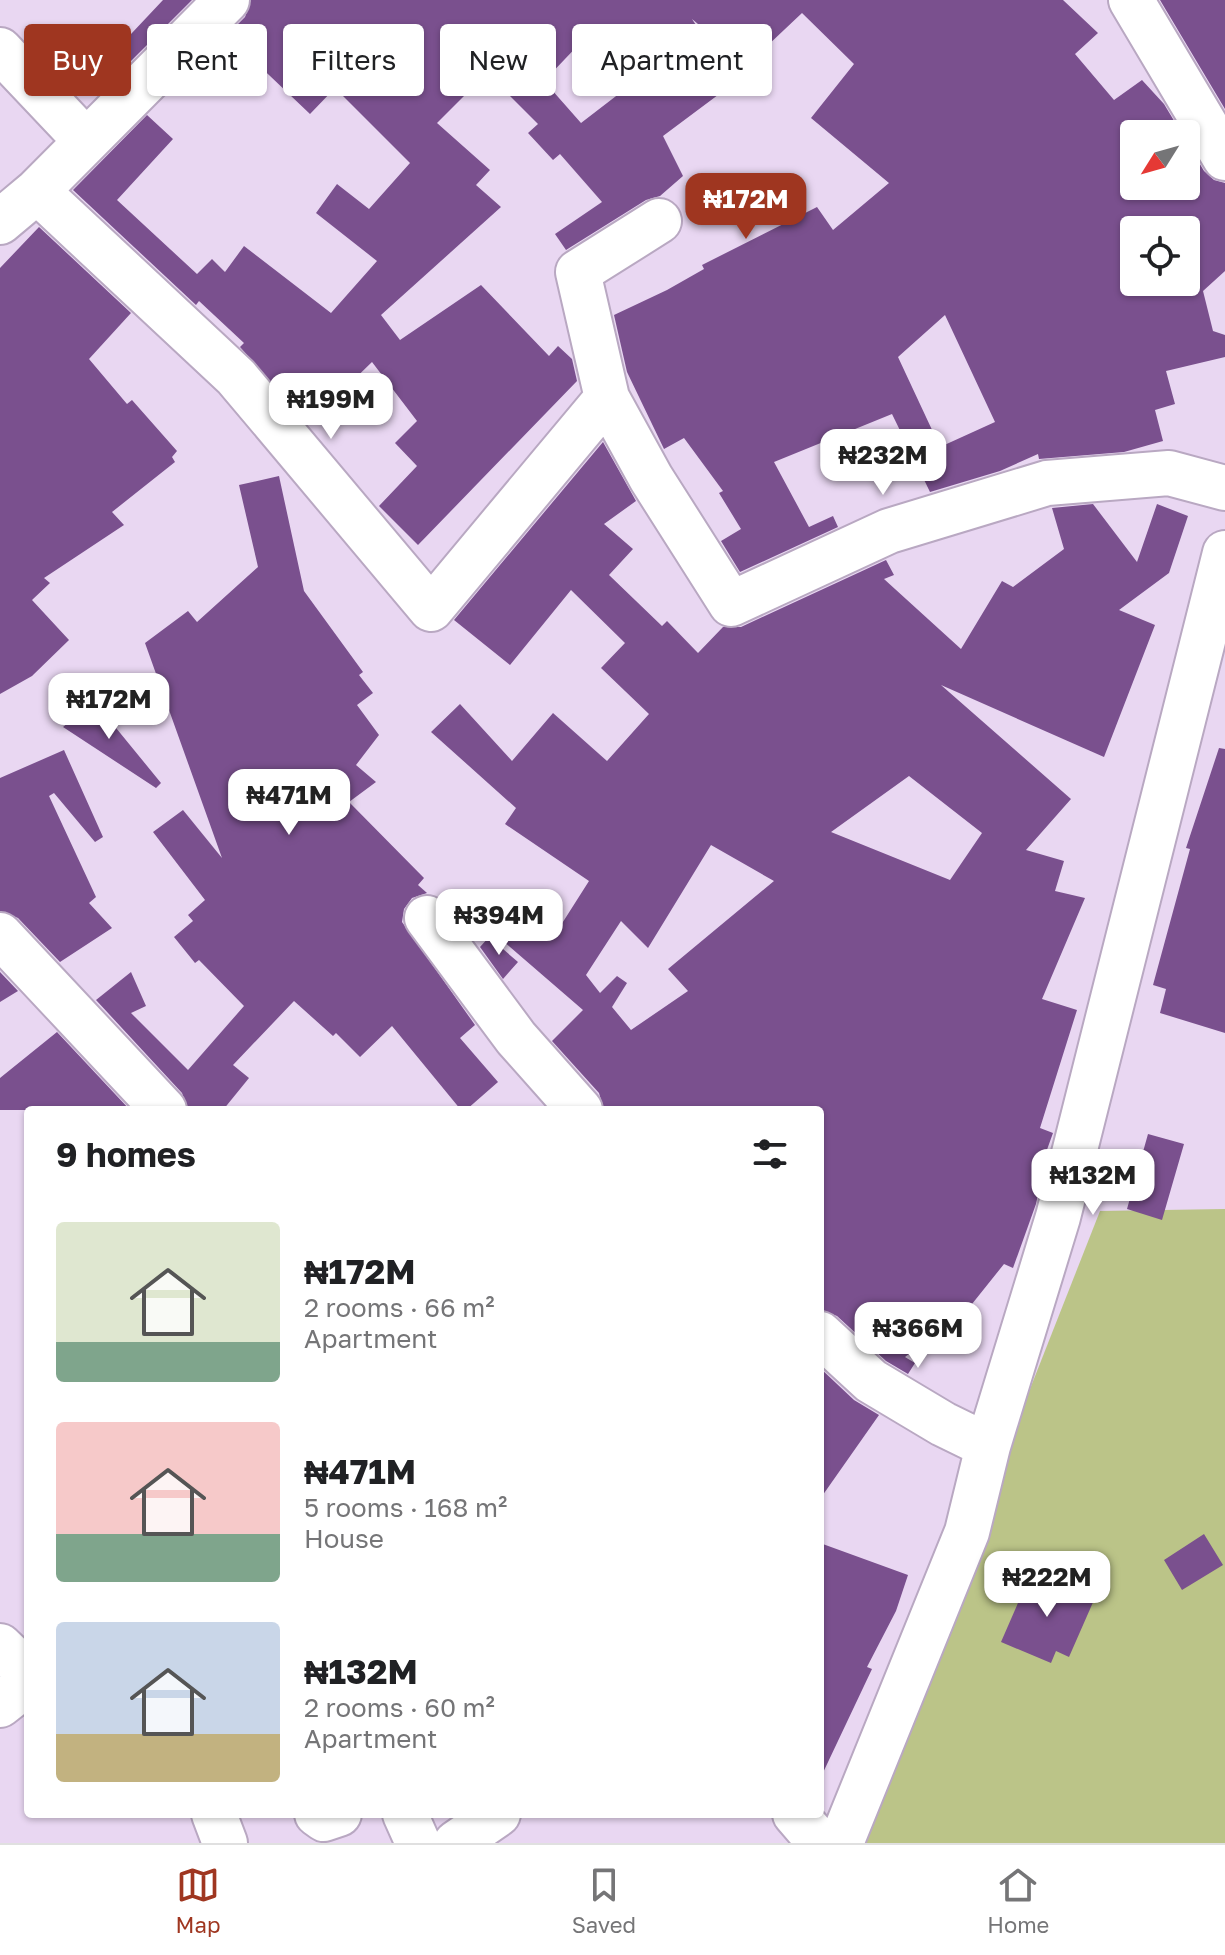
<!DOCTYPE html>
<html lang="en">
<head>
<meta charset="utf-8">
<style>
	:root { --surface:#fff; --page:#f6f6f6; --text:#202124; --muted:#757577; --line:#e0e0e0; --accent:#9f3620 }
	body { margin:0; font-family:"Golos Text",sans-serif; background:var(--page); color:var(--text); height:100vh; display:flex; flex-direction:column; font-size:30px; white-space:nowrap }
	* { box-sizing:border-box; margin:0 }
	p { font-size:26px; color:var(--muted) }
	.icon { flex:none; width:44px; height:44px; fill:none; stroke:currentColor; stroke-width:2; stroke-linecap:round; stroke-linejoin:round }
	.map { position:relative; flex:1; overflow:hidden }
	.sheet { position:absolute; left:24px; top:1106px; width:800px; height:712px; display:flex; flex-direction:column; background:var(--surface); border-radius:8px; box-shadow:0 2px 6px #0004 }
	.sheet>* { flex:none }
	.guide { position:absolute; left:24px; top:24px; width:800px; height:72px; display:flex; gap:16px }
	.needle { width:52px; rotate:233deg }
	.fabs { position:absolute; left:1120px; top:120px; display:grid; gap:16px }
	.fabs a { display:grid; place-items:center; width:80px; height:80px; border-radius:8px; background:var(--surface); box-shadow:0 2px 6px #0004; font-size:40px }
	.price { position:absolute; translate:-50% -68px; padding:0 18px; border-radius:16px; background:#fff; color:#222; font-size:26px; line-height:52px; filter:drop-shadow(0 2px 4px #0008) }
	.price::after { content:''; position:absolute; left:50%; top:48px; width:24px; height:18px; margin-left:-12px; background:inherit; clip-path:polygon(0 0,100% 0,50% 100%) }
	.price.on { background:var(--accent); color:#fff }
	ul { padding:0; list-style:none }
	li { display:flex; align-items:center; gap:24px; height:200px; padding:0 32px }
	li span { display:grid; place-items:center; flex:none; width:224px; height:160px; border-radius:8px; color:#555 }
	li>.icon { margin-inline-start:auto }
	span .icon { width:96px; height:96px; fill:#fffc; stroke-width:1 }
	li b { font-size:34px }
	h2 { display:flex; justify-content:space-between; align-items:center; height:96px; padding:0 32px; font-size:34px }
	.pill { padding:0 28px; border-radius:8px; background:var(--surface); box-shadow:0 2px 6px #0004; font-size:28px; line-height:72px }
	.pill.on { background:var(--accent); color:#fff }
	.dock { display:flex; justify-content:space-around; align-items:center; height:112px; border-top:2px solid var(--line); background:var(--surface); font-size:22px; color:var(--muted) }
	.dock a { display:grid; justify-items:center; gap:4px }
	.dock .on { color:var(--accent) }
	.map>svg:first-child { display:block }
	.green { fill:#bbc488 }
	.building { fill:#7a508e; fill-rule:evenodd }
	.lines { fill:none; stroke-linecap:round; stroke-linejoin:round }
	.minor-casing { stroke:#b9a8c2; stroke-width:48 }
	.minor { stroke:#fff; stroke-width:44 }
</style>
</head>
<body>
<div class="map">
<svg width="1225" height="1843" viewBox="0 0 1225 1843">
	<rect width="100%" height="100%" fill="#e9d7f2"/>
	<path class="green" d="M1225,1209V1843H859L903,1712L1100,1211Z"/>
	<path class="building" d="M163,0H192L128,64L115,51Z
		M251,0H1063L1098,33L1075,54L1114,100L1142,80L1164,104L1182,134H1134V186H1186V141L1204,171L1214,180L1225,183V271L1203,291L1213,331L1225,335V357L1166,371L1175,404L1155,410L1163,441L1124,452L1039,459L1038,454L1000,471L930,492L892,414L774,462L809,527L833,516L838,527L740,572L721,541L741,529L719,493L723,491L684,438L664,449L627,372L614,315L667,290L704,269L702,265L817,207L833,230L889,183L811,118L854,64L802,13L747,65L692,19L734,83L663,136L683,176L660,196L646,200L566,250L555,234L602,202L560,154L553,160L528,133L538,124L487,73L437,123L490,170L476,185L501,207L381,315L400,340L481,285L549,356L558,346L572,359L577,381L418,545L379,506L417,466L395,443L417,421L372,362L308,424L240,347L244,343L199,301L196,305L73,190L147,115L173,139L117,200L197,274L212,259L225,272L244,246L331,313L377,261L316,213L337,184L369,209L410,163L335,88L310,114L227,35L245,17ZM585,38L633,83L581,123L544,81ZM1134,230H1186V282H1134ZM945,315L995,422L940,447L898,357Z
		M1160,0H1225V109Z
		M39,227L131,313L89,359L127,404L132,400L177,451L172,457L175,462L112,512L124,525L44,578L50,583L32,600L69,640L32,676L0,694V268Z
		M603,442L636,501L604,524L633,549L609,575L662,626L667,621L698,653L723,627H741L886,560L894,575L884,579L961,649L1002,581L1013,587L1064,549L1052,508L1093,504L1137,562L1157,504L1188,516L1169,573L1119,610L1155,625L1104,757L941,685L1071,799L1026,850L1064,861L1055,891L1085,898L1042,999L1077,1010L1040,1128L1053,1133L1035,1183L1040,1185L1036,1204L1013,1268L1004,1264L972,1304L957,1316L950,1313L937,1332L905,1357L915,1363L908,1374L886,1361L837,1316L820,1310V1110H604L599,1093L552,1041L583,1010L502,940L526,912L554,936L589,881L505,824L516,808L431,732L460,704L512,761L553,713L607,761L649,714L601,668L625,643L571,590L510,665L454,620ZM909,776L982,833L950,880L831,832ZM711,845L774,881L668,969L688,991L631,1030L612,1007L627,983L617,976L600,993L586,975L621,921L648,948Z
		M279,476L304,591L363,672L359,675L373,693L357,705L379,735L356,765L376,782L349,802L424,878L418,885L427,893L412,898L404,909L402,922L475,1025L460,1038L498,1082L466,1110H461L392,1026L360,1057L336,1033L333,1036L294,1001L233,1065L249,1078L223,1110H188L182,1093L96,1000L131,972L146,1006L131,1013L188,1070L244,1006L199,960L195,963L174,937L193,921L188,915L205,900L153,832L183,810L222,858L145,643L188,611L197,622L258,567L239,485Z
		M94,701L161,783L156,788L63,727Z
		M1219,748L1225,749V1033L1160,1013L1166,989L1153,985L1190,849L1186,848Z
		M64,750L103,837L95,842L54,793L49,796L96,897L89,903L112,928L60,962L18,918L0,911V778Z
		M489,937L518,962L503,979L480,947Z
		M0,972L18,991L0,1002Z
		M57,1032L130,1110H0V1078Z
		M1148,1134L1184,1144L1162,1220L1127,1209Z
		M820,1368L854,1400L879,1415L820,1499Z
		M1204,1534L1223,1565L1182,1590L1164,1560Z
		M820,1543L908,1575L896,1611L867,1667L872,1669L820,1779Z
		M1031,1573L1094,1600L1069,1657L1056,1651L1051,1663L1001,1642Z"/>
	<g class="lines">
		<g class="minor-casing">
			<path id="minor" d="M1131,0L1225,158
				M0,50L86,141
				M37,191L236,377L431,609L607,398
				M659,221L578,272L607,398L651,478L731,604L889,531L1047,483L1169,473L1225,488
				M0,222L37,191L227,0
				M427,918L516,1038L580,1110
				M0,935L164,1110
				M820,1334L871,1381L943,1424L988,1446
				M0,1646L28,1673
				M0,1705L28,1683
				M214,1814L225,1843
				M317,1814L324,1819L339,1814
				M405,1814L418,1843
				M795,1814L820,1843
				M456,1843L498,1814
				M841,1843L967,1532L988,1446L1058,1217L1225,553"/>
		</g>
		<use href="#minor" class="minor"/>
	</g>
</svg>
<div class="fabs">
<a><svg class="needle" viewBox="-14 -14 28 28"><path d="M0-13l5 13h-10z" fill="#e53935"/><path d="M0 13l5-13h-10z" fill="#757577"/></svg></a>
<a><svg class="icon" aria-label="locate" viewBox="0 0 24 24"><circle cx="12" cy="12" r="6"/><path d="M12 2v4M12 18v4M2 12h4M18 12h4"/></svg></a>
</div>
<b class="price on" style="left:746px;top:241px">₦172M</b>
<b class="price" style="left:331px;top:441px">₦199M</b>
<b class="price" style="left:883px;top:497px">₦232M</b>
<b class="price" style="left:109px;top:741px">₦172M</b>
<b class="price" style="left:289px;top:837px">₦471M</b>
<b class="price" style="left:499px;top:957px">₦394M</b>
<b class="price" style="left:1093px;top:1217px">₦132M</b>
<b class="price" style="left:918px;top:1370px">₦366M</b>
<b class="price" style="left:1047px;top:1619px">₦222M</b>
<div class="guide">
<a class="pill on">Buy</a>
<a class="pill">Rent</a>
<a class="pill">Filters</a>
<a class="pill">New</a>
<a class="pill">Apartment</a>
</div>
<section class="sheet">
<h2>9 homes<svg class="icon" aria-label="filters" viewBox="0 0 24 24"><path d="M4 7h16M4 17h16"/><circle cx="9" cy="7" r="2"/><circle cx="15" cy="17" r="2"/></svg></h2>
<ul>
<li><span style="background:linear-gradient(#dfe7d0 75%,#7fa58c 0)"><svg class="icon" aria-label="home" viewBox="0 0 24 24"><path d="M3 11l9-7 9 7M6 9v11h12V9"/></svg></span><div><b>₦172M</b><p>2 rooms · 66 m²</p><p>Apartment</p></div></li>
<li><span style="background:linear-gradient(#f6c9c9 70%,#7fa58c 0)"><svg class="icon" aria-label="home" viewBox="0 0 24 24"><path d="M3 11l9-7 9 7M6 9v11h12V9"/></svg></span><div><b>₦471M</b><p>5 rooms · 168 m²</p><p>House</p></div></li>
<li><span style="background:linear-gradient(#c9d6e8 70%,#c2b280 0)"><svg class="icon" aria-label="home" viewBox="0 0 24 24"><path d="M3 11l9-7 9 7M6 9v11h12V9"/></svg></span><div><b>₦132M</b><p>2 rooms · 60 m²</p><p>Apartment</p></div></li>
</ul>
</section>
</div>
<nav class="dock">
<a class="on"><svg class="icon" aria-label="map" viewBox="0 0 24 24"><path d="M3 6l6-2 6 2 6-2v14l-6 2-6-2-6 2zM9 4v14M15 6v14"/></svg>Map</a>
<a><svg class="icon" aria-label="saved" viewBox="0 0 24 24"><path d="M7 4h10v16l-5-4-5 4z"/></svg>Saved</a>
<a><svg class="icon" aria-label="home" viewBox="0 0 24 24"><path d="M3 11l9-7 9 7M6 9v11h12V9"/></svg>Home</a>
</nav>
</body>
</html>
